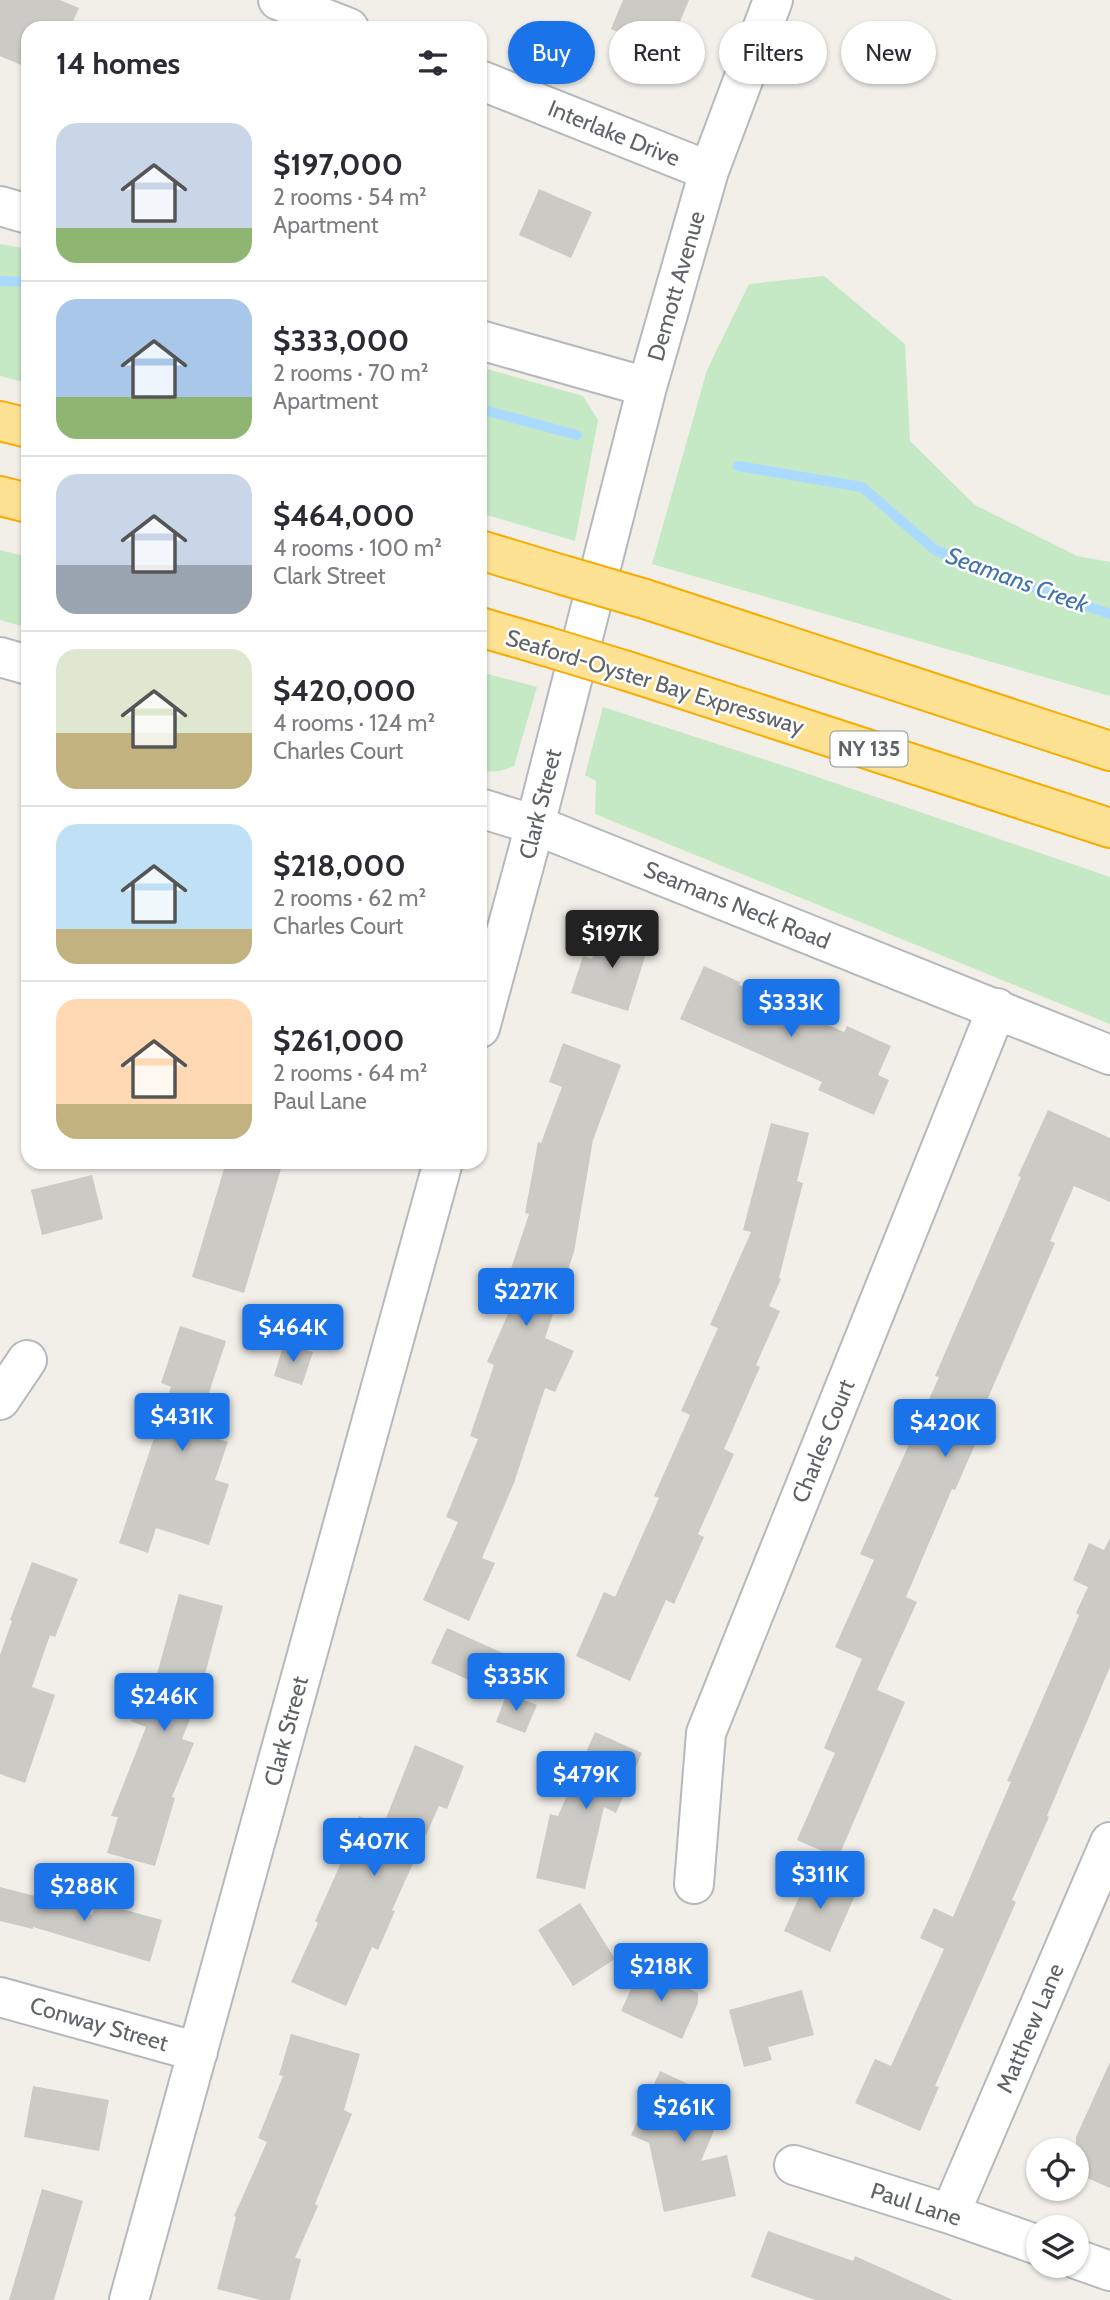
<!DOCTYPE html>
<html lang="en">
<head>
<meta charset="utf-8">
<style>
	:root { --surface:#fff; --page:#f2f2f3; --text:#2b2b33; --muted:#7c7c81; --line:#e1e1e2; --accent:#1a73e8 }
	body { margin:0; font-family:Cabin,sans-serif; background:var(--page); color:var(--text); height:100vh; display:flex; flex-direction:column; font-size:26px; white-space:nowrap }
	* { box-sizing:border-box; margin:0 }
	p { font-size:23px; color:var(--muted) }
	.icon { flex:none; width:38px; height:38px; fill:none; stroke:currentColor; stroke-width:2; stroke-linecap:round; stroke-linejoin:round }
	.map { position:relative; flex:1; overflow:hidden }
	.drawer { position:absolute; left:21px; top:21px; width:466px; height:1148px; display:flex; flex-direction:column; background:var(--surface); border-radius:21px; box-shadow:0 2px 5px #0004 }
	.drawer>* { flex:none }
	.banner { position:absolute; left:508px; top:21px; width:497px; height:63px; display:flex; gap:14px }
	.buttons { position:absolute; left:1026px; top:2138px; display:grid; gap:14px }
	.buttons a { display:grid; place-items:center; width:63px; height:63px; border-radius:50%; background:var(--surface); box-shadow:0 2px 5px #0004; font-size:35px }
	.price { position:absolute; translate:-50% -60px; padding:0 16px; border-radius:7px; background:var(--accent); color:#fff; font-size:23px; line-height:46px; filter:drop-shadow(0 2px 4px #0008) }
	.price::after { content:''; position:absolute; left:50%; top:42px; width:21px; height:16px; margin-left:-10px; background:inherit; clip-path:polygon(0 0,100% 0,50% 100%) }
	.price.on { background:#222; color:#fff }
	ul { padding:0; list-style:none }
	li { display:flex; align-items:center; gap:21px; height:175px; padding:0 35px }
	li+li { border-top:2px solid var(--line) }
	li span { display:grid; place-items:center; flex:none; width:196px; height:140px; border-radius:21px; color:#555 }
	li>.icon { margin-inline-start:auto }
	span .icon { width:84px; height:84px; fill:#fffc; stroke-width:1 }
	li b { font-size:30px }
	h2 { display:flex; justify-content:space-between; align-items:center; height:84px; padding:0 35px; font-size:30px }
	.pill { padding:0 24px; border-radius:32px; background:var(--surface); box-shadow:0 2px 5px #0004; font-size:24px; line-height:63px }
	.pill.on { background:var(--accent); color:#fff }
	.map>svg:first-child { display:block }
	.green { fill:#c5e8c5 }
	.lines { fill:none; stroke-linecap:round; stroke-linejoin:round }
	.stream { stroke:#aadaff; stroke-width:10 }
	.building { fill:#cccac5 }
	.minor-casing { stroke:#b5b8bc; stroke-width:42 }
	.highway-casing { stroke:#f9ab00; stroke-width:42 }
	.minor { stroke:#fff; stroke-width:38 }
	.highway { stroke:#fde293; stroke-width:38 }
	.highway-bridge-casing { stroke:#f9ab00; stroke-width:42; stroke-linecap:butt }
	.highway-bridge { stroke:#fde293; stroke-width:38 }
	.labels { text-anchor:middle; stroke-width:5; stroke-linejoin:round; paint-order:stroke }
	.shield { fill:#fff; stroke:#8f9295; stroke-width:2 }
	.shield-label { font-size:21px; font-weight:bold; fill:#5f6368 }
	.street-label { font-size:23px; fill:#5f6368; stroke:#fff }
	.water-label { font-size:24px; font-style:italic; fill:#4174aa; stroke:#fff }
</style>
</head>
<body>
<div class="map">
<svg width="1110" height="2300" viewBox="0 0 1110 2300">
	<rect width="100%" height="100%" fill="#f1efe8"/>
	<path class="green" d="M0,244L28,249V383L0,376Z
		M824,276L905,344L910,441L975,505L1077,556L1110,562V696L652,564L707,370L749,284Z
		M480,367L583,396L598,420L575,541L480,513Z
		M0,550L28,557V628L0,620Z
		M480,672L537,687L514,766L500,771L480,772Z
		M603,707L797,770L1110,877V1024L595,814L596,781L585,775Z"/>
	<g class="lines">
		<path class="stream" d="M0,281L28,282
			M480,409L577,435
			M738,466L862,487L935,550L1002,577L1110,614"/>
	</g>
	<path class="building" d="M0,0H60L79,8L70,28H28V68L0,56Z
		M623,0H689L667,53L611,29Z
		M539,189L592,212L571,258L519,235Z
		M602,928L649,944L628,1011L571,993L583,956L592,959Z
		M704,966L740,982L739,985L844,1032L847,1026L891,1046L878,1075L889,1080L874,1115L818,1090L822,1082L680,1019Z
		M563,1043L621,1065L593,1140L574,1252L545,1338L574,1351L555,1392L545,1388L514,1483L482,1558L495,1563L469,1621L423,1600L458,1522L446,1517L478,1439L470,1436L494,1365L487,1362L514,1300L502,1296L529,1214L525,1213L538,1142L541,1143L562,1087L549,1082Z
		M1048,1110L1110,1138V1202L1074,1186L1050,1241L1055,1243L979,1419L985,1422L955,1490L952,1489L906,1597L917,1602L877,1690L905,1702L838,1858L797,1840L835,1753L824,1748L862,1659L835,1647L874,1560L860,1554L939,1377L935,1376L1021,1177L1018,1176Z
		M771,1123L809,1133L797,1181L803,1183L779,1278L781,1279L769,1306L780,1311L756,1365L760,1367L724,1449L734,1454L698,1534L704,1537L674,1604L666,1600L630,1681L576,1656L604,1592L615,1597L659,1498L654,1496L690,1415L681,1411L718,1328L710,1325L751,1232L743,1230Z
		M226,1162H283L244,1293L192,1277Z
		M92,1175L103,1219L42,1235L31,1190Z
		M180,1326L226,1341L196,1432L228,1442L215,1480L229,1484L209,1545L156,1528L148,1553L119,1543L171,1387L161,1383Z
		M284,1343L313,1352L302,1385L274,1376Z
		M1110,1538V1667L1047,1816L1049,1817L1012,1900L1016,1902L935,2086L939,2087L920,2131L855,2103L875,2059L891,2066L944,1949L920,1938L934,1908L953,1917L1011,1782L1007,1781L1079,1615L1076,1613L1088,1587L1073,1580L1089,1543L1104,1550Z
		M32,1562L78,1579L55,1637L50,1635L32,1687L55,1695L25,1783L0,1774V1655L12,1621L10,1620Z
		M179,1594L223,1606L199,1697L182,1739L194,1743L172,1797L175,1798L155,1866L107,1853L118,1817L111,1816L146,1727L131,1721L147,1682L154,1685Z
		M447,1628L514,1658L498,1693L431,1663Z
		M507,1693L537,1705L525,1733L496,1722Z
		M595,1732L642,1753L616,1813L604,1807L585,1889L536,1878L550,1814L558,1816Z
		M415,1745L464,1766L447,1809L439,1806L392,1910L395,1911L378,1950L372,1947L346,2006L291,1982L318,1923L315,1921L344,1856L341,1855L359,1816L383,1826Z
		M811,1870L857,1891L830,1952L784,1931Z
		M0,1887L54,1901L92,1915L96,1902L162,1920L150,1962L33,1927V1929L0,1921Z
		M580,1903L615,1959L573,1986L538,1930Z
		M641,1967L698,1993V2003L682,2039L621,2011Z
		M802,1990L814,2035L768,2047L772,2060L744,2067L729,2010Z
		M291,2034L360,2054L344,2110L352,2114L315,2204L318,2206L295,2258L301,2259L290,2300H261L217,2289L236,2217L234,2216L267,2142L258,2138L283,2076L279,2075Z
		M1110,2062V2188L1076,2173V2137Z
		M660,2071L723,2100V2110L701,2161L727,2155L736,2196L664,2212L649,2143L631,2135Z
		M33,2086L109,2100L99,2151L24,2137Z
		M42,2189L83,2201L54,2300H9Z
		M768,2231L853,2261L855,2256L953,2300H815L751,2277Z"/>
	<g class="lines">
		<g class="minor-casing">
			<path id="minor" d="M278,0L349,28
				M480,80L709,171
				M0,206L28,214
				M480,340L647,387
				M0,657L28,665
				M480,808L535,825L1110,1055
				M480,1028L535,825L647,387L709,171L773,0
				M0,1400L27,1360
				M694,1884L706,1733L997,1008
				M0,1997L198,2052
				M794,2165L950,2214L1038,2245
				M950,2214L1110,1842
				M1076,2259L1110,2271
				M129,2300L443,1162"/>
		</g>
		<g class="highway-casing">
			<path id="highway" d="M0,421L28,428
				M0,496L28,503
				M480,550L563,575
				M645,599L1110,751
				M480,627L545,646
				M627,671L1110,828"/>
		</g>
		<use href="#minor" class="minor"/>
		<use href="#highway" class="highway"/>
		<g class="highway-bridge-casing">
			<path id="highway-bridge" d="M563,575L645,599
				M545,646L627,671"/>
		</g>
		<use href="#highway-bridge" class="highway-bridge"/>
	</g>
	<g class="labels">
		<rect class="shield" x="830.5" y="731.5" width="77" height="35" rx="5"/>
		<g class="shield-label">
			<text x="869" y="756">NY 135</text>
		</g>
		<g class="street-label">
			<text transform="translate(614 133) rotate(22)" y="8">Interlake Drive</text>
			<text transform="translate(676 286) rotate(-74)" y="8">Demott Avenue</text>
			<text transform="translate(655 682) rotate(17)" y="8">Seaford-Oyster Bay Expressway</text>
			<text transform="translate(540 804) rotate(-76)" y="8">Clark Street</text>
			<text transform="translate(737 905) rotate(22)" y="8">Seamans Neck Road</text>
			<text transform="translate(823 1441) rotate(-68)" y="8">Charles Court</text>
			<text transform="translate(286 1731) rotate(-75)" y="8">Clark Street</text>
			<text transform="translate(99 2024) rotate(16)" y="8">Conway Street</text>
			<text transform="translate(1030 2028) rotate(-67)" y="8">Matthew Lane</text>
			<text transform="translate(916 2204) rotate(18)" y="8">Paul Lane</text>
		</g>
		<g class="water-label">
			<text transform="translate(1017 580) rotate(20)" y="8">Seamans Creek</text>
		</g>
	</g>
</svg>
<div class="buttons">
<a><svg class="icon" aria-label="locate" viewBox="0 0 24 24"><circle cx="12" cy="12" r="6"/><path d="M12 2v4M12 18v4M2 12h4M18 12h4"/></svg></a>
<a><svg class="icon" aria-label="layers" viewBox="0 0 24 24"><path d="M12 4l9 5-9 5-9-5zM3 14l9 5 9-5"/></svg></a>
</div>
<b class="price on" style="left:612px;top:970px">$197K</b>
<b class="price" style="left:791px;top:1039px">$333K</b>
<b class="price" style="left:526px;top:1328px">$227K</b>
<b class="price" style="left:293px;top:1364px">$464K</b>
<b class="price" style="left:182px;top:1453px">$431K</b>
<b class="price" style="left:945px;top:1459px">$420K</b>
<b class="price" style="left:516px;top:1713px">$335K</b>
<b class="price" style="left:164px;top:1733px">$246K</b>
<b class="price" style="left:586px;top:1811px">$479K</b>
<b class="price" style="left:374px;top:1878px">$407K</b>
<b class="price" style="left:820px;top:1911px">$311K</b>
<b class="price" style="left:84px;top:1923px">$288K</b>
<b class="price" style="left:661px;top:2003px">$218K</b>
<b class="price" style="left:684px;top:2144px">$261K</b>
<div class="banner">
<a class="pill on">Buy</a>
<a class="pill">Rent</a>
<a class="pill">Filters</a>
<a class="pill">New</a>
</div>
<section class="drawer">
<h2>14 homes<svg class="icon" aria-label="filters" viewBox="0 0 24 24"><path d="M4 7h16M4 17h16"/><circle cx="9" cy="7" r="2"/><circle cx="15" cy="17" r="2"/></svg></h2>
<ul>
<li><span style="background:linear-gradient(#c9d6e8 75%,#8fb573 0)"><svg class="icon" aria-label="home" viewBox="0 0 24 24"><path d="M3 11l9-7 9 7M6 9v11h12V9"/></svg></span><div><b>$197,000</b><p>2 rooms · 54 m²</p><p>Apartment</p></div></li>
<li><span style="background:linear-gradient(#a9c7e8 70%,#8fb573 0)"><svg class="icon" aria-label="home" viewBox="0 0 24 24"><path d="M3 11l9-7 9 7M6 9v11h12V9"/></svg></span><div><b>$333,000</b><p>2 rooms · 70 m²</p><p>Apartment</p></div></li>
<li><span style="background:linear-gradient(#c9d6e8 65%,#9aa5b1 0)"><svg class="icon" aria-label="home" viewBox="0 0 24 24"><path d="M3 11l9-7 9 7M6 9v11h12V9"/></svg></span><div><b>$464,000</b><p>4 rooms · 100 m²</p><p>Clark Street</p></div></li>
<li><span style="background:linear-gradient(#dfe7d0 60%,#c2b280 0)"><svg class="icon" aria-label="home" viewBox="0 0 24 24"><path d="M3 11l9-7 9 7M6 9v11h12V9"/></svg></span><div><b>$420,000</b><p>4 rooms · 124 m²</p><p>Charles Court</p></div></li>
<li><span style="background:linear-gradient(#bfe0f5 75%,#c2b280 0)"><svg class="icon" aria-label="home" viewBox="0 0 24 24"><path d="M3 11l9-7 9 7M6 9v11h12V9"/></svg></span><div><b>$218,000</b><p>2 rooms · 62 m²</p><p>Charles Court</p></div></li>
<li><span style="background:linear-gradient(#ffd9b3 75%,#c2b280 0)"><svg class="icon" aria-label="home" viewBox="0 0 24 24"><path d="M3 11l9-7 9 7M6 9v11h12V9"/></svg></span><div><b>$261,000</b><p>2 rooms · 64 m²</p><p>Paul Lane</p></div></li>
</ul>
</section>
</div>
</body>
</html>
